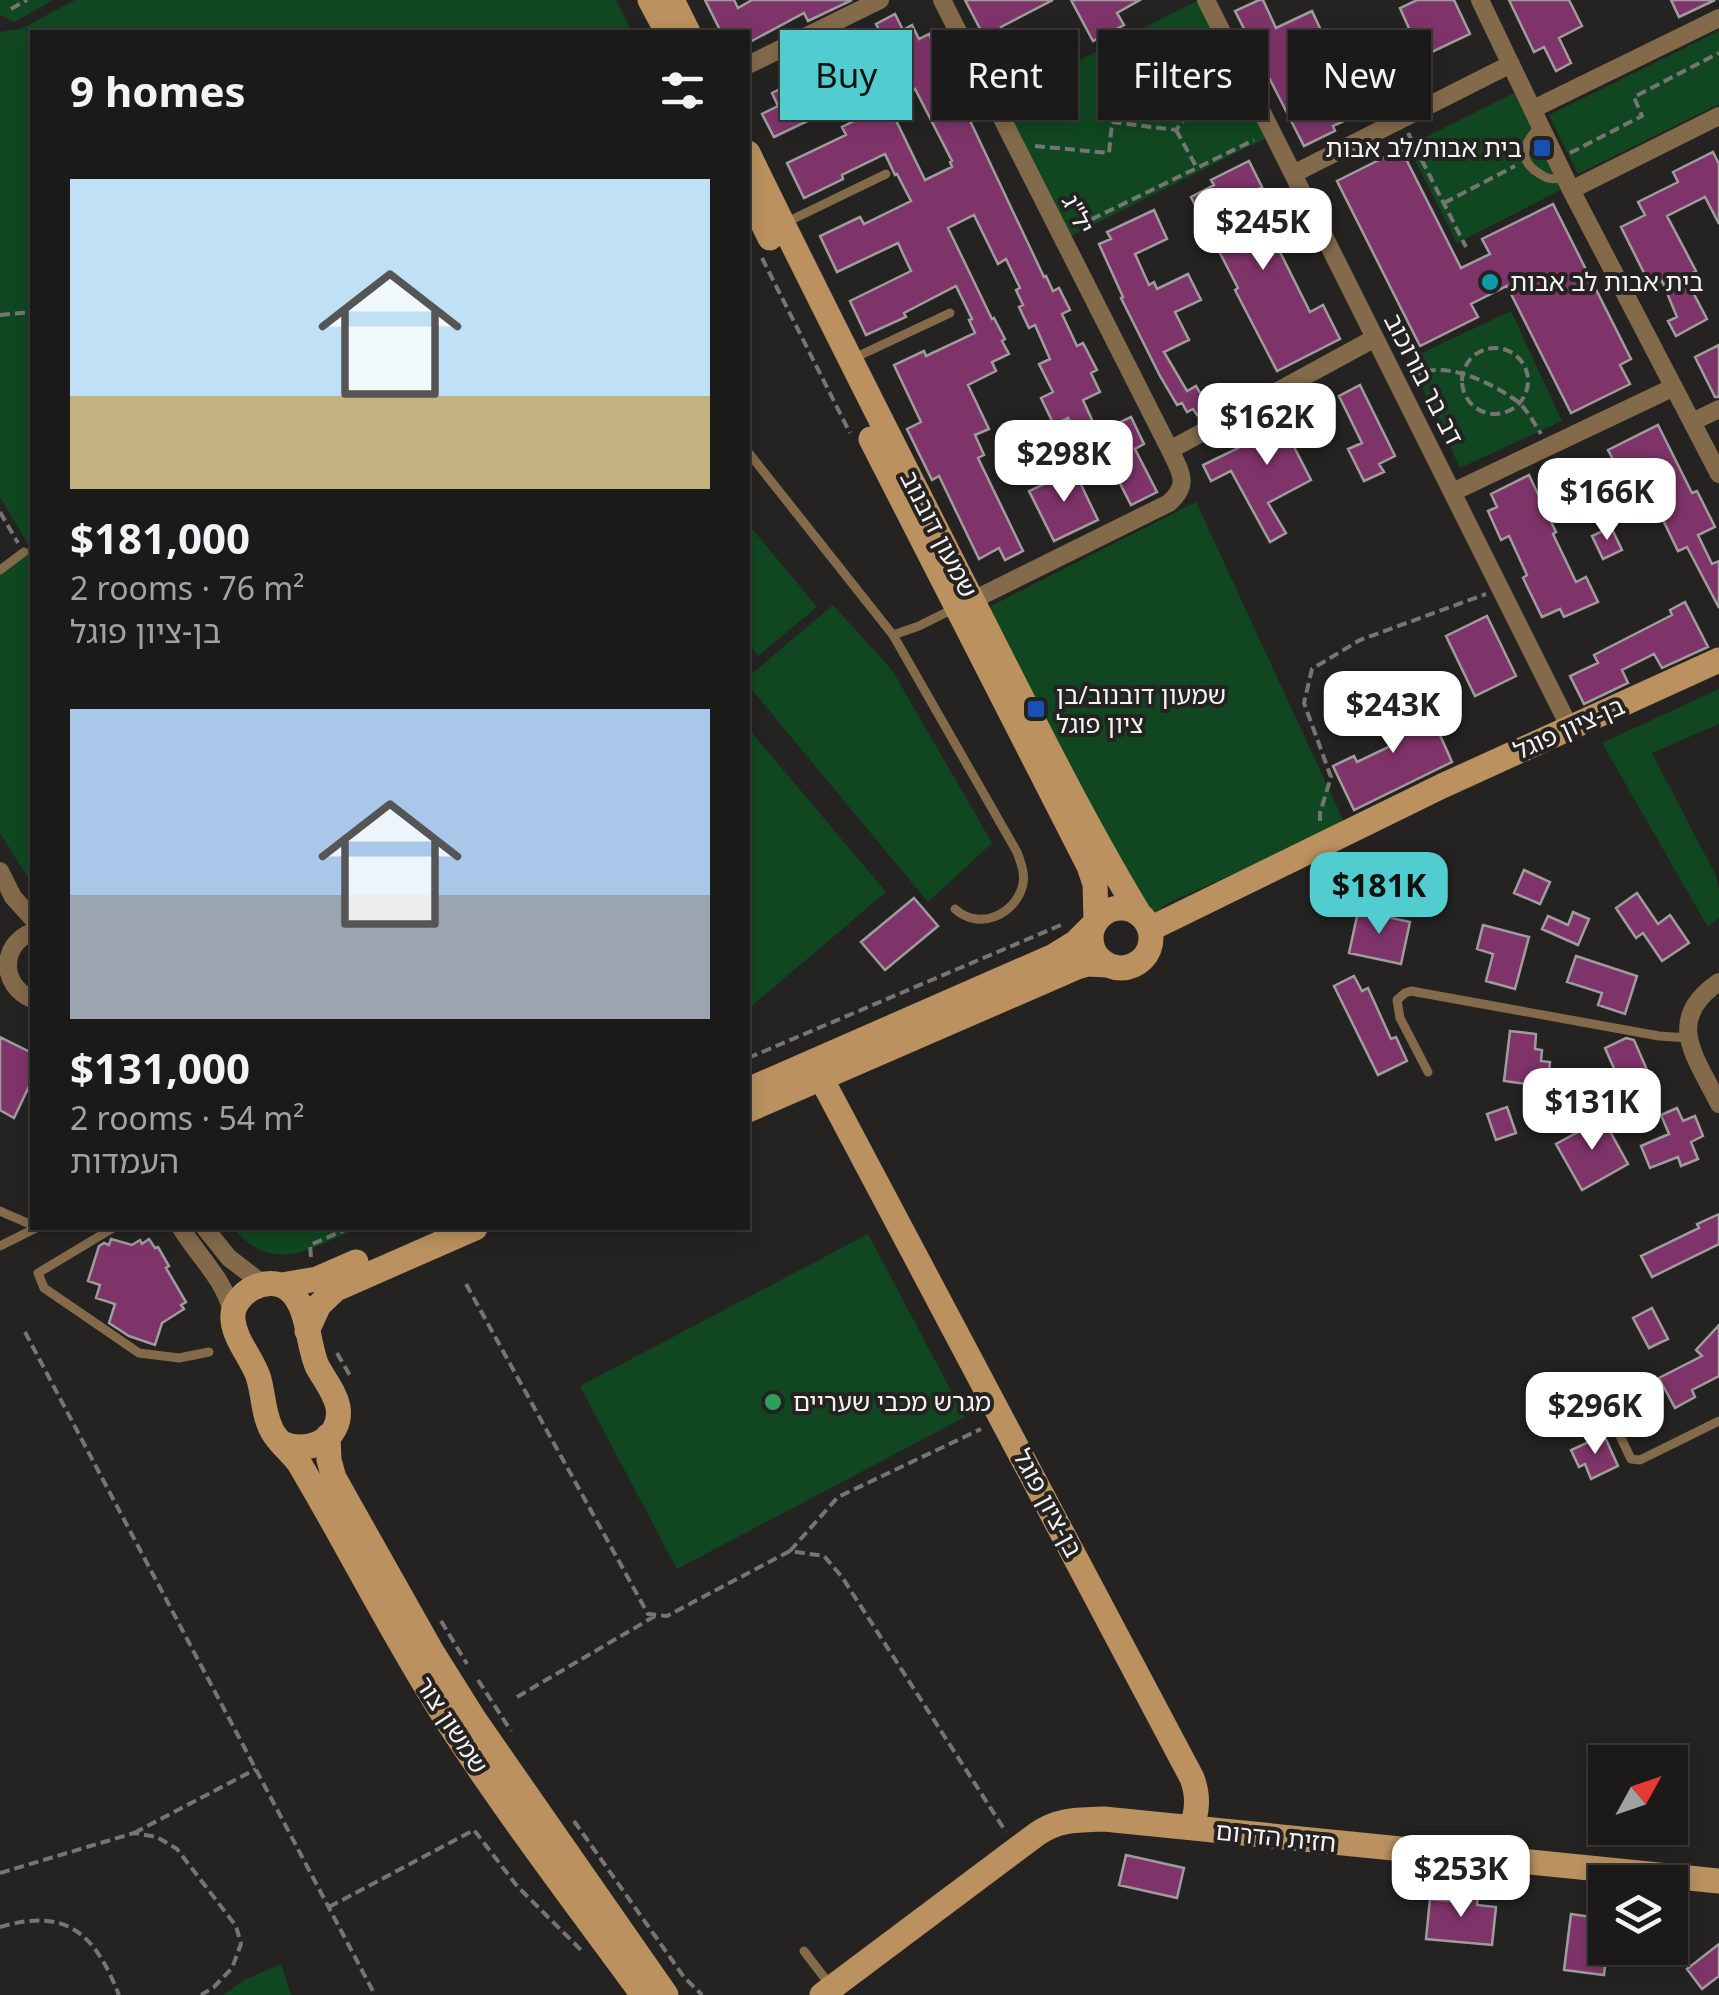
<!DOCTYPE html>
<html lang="en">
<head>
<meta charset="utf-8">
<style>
	:root { --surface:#1b1a19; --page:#242322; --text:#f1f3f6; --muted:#a0a1a2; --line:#393838; --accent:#52cdcf }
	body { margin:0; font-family:"Noto Sans","Noto Sans Hebrew",sans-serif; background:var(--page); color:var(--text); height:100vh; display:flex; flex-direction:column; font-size:38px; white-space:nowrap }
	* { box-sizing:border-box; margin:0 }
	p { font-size:32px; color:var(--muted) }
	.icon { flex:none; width:55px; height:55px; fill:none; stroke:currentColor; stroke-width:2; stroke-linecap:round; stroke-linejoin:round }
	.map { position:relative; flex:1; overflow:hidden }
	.details { position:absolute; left:30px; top:30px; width:720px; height:1200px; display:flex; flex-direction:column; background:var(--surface); border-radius:0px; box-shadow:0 5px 15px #0003,0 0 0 2px var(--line) }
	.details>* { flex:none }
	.top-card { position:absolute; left:780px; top:30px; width:788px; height:90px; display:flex; gap:20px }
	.needle { width:65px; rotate:50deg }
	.tools { position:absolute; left:1588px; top:1745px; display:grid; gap:20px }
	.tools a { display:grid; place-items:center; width:100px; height:100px; border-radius:0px; background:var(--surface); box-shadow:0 5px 15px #0003,0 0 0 2px var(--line); font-size:50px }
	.price { position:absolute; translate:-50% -85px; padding:0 22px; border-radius:20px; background:#fff; color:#222; font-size:32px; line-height:65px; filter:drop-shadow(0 2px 5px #0008) }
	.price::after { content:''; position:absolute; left:50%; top:60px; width:30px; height:22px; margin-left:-15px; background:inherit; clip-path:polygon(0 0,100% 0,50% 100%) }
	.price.selected { background:var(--accent); color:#111 }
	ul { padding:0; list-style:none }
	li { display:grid; align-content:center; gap:20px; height:530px; padding:0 40px }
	li span { display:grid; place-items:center; height:310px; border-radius:0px; color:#555 }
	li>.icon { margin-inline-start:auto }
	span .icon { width:180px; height:180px; fill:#fffc; stroke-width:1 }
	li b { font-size:42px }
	h2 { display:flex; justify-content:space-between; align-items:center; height:120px; padding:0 40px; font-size:42px }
	.chip { padding:0 35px; border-radius:0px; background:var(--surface); box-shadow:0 5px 15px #0003,0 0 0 2px var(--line); font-size:35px; line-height:90px }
	.chip.selected { background:var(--accent); color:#111 }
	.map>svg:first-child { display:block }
	.green { fill:#104721 }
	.building { fill:#7f3469; stroke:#9f9c9e; stroke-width:2.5 }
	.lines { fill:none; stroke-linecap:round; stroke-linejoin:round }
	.path { stroke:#767574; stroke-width:4; stroke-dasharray:10 5; stroke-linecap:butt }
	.lane { stroke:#836a4b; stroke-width:9 }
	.street { stroke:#836a4b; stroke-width:18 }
	.secondary { stroke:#ba915f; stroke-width:25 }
	.transit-dot { fill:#1a4fb4; stroke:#242321; stroke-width:4 }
	.culture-dot { fill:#0f9aa8; stroke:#242321; stroke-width:4 }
	.leisure-dot { fill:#2e9e5b; stroke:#242321; stroke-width:4 }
	.labels { text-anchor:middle; stroke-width:8; stroke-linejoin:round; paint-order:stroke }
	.poi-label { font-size:25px; fill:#f4f3f2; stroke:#242321; text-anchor:start }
	.street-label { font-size:25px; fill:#f4f3f2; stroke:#242321 }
</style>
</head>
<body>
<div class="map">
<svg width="1719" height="1995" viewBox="0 0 1719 1995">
	<rect width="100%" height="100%" fill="#242321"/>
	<path class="green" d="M0,0H53L14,22L0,15Z
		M75,0H616L632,32H32V884L0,833V574L31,549L0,497V32L21,29Z
		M1199,0L1268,137L1069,237L1000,100Z
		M1719,31V104L1578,174L1549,115Z
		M1514,93L1563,189L1457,243L1408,146Z
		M1511,311L1562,421L1460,468L1409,359Z
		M1196,502L1345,824L1166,904L1152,916L1135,906L985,609Z
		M748,524L817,607L758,656L748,643Z
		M833,605L892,670L992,843L928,902L748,685V677Z
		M1719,689V724L1652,753L1715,874L1719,889V918L1708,927L1602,743Z
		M748,728L886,892L748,1009Z
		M233,1228H358C311,1248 274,1276 233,1228Z
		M868,1234L965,1417L677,1569L580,1386Z
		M281,1964L291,1995H223L246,1979Z"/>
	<path class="building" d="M705,0H734L738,8L752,0H852L808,21L804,13L748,43V32H721Z
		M965,0H1053L1001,27L1006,36L989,46Z
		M1071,0H1140L1117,13L1124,25L1093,41Z
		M1259,0H1263L1276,28L1312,11L1333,56L1359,44L1371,68L1364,71L1379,105L1333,126L1335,131L1304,146L1235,11Z
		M1417,0H1454L1470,34L1417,59L1410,45L1415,42L1400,8Z
		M1509,0H1569L1582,26L1559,38L1571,63L1556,71L1544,47L1534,52Z
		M1671,0H1715L1679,17Z
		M895,14L903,30L912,25L919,39L929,34L1044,277L1046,276L1053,291L1059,288L1070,310L1062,314L1077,346L1083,343L1097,370L1091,373L1100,392L1083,400L1098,433L1131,417L1144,444L1135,449L1157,492L1131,505L1109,462L1095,469L1068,418L1054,425L1041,398L1053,392L1039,364L1050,359L1035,325L1029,328L1019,307L1023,305L1016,290L1020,288L1006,259L998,264L974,215L948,228L992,319L994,318L1005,339L1002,341L1009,354L992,362L996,371L968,385L989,429L975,435L984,455L978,458L1023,551L1005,560L999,548L979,559L939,476L932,480L907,429L921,422L894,365L924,351L926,356L975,333L969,320L972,319L956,286L904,313L906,317L866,335L850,301L911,271L898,243L837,272L820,236L860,217L864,224L911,201L897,174L895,175L885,154L842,175L843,179L804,198L787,163L846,135L842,127L888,104L925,180L952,167L950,162L952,161L915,89L879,106L854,55L884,40L876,24Z
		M808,75L817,91L827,87L837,107L774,137L762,114L778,106L772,93Z
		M1401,149L1461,268L1490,254L1482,239L1553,204L1631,359L1620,365L1630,384L1571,413L1507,286L1471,304L1478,317L1420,346L1337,181Z
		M1713,152L1719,164V224L1705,197L1667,216L1696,271L1685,277L1707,319L1676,336L1668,321L1677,317L1662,281L1651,287L1621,227L1645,215L1638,202L1678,182L1673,172Z
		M1249,161L1262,187L1229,204L1246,236L1278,219L1290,242L1278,248L1310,312L1323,305L1340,339L1277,371L1235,290L1238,288L1191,197L1214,185L1211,180Z
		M1154,210L1167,239L1135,254L1149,285L1154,282L1157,289L1188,274L1201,300L1175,312L1189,340L1164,352L1187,391L1196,386L1202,396L1211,390L1218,403L1197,415L1193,409L1187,412L1182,403L1177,405L1160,376L1121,298L1123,297L1099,244L1111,239L1107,232Z
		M1719,345V397H1715L1695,357Z
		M1360,385L1395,456L1379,464L1384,472L1364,481L1348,449L1362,443L1339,396Z
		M1301,407L1312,428L1290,439L1311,480L1268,503L1286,533L1270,542L1231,471L1211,481L1203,465L1263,436L1259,429Z
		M1658,425L1692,493L1697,491L1715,527L1698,535L1712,564L1719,561V608L1687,547L1678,551L1647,487L1639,491L1626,463L1617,467L1608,450Z
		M1074,470L1098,520L1054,541L1029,491Z
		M1529,475L1556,532L1553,534L1576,582L1586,577L1598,602L1564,617L1560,609L1542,617L1523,578L1527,575L1509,536L1501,540L1488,511L1497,507L1491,494Z
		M1611,527L1622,550L1603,559L1592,536Z
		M1685,602L1708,647L1662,668L1654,654L1622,670L1628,683L1584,704L1570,676L1598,663L1594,655L1672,615L1670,610Z
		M1487,616L1516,676L1475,696L1446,636Z
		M1390,680L1414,733L1435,724L1452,762L1354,810L1333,766L1354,756L1357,762L1397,743L1372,688Z
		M1524,870L1550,882L1540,904L1514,893Z
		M1637,893L1658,924L1670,915L1689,943L1662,961L1643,933L1636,938L1616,908Z
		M914,898L938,926L885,970L861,942Z
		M1359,907L1373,910V914L1410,922L1401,964L1349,953Z
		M1573,912L1589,919L1578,945L1542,929L1548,916L1568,925Z
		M1483,925L1529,937L1515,989L1486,981L1493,954L1477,949Z
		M1576,956L1637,976L1625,1014L1598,1005L1602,993L1567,982Z
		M1354,976L1362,991L1368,988L1391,1039L1396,1037L1407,1061L1378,1075L1334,986Z
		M1510,1031L1536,1034L1535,1049L1542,1050L1541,1061L1550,1062L1547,1087L1504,1081Z
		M0,1037L32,1053V1080L14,1118L0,1110Z
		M1626,1038L1634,1040L1651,1079L1624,1091L1605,1048Z
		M1507,1107L1516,1133L1496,1140L1487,1114Z
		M1677,1108L1683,1121L1695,1116L1703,1136L1691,1142L1698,1159L1681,1166L1678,1157L1650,1168L1641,1146L1669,1134L1661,1115Z
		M1601,1115L1628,1164L1582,1190L1556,1144L1587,1127L1585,1124Z
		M1719,1214V1244L1652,1277L1641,1256L1699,1228L1697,1224Z
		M111,1239L132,1245L140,1240L142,1244L149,1239L155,1248L158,1247L169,1266L166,1268L186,1302L181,1305L184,1309L162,1323L155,1345L129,1336L109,1323L115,1304L96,1298L100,1285L88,1281L99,1246L104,1243L109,1245Z
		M1652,1308L1668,1339L1649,1348L1633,1318Z
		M1719,1325V1376L1692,1390L1695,1397L1675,1408L1659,1378L1702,1356L1696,1350Z
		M1604,1435L1618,1466L1591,1479L1585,1464L1579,1467L1571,1450Z
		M1126,1855L1184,1868L1177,1898L1119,1885Z
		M1453,1890L1478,1893L1477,1905L1496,1907L1492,1945L1426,1939L1430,1899L1452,1901Z
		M1571,1914L1605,1919V1948H1607L1604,1975L1564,1970Z
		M1719,1944V1976L1702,1989L1687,1969Z"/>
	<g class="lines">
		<path class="path" d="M11,9L27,0
			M1176,130L1197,168
			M1408,133L1466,247
			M1035,146L1109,153L1112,122L1176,130L1191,111L1247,118
			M1570,153L1642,116L1634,97L1719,53
			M1444,203L1515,166
			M1078,226L1254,140
			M762,258L850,433
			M0,315L32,312
			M1462 381a33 33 0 1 1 66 0a33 33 0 1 1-66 0Z
			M1412,377C1442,358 1490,382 1517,401C1527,409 1534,423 1541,434
			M0,512L18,543
			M1320,821V813L1331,777L1304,703L1312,669L1360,640L1486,594
			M748,1058L1061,925
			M311,1257L310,1245L349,1228
			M466,1284L648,1614L667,1616L790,1551L824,1556L842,1577L1006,1832
			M25,1332L375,1995
			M337,1353L352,1379
			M790,1551L838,1497L981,1429
			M441,1621L467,1664
			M478,1680L511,1731
			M517,1697L655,1616
			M574,1821L684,1977L702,1995
			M134,1833L256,1769
			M0,1873L134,1833L157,1837L177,1849L236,1926L241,1944L232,1968L214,1987L201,1995
			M329,1907L474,1830L517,1886L581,1950
			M0,1927C67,1907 95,1934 119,1995"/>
		<path class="lane" d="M1540,126C1528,139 1516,154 1533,169C1535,171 1546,178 1548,178C1554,180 1560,178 1565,177
			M785,223L886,174
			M852,359L950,313
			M748,452L893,635L1017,852C1021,863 1025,873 1023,884C1016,915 979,931 955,909
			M0,570L24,552
			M893,635L919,626L955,608
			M1428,1072L1400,1018L1397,1000L1405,993L1411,991L1659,1036L1688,1038
			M0,1211L32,1225
			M113,1228L38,1273L44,1288L139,1353L179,1358L209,1352
			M0,1246L36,1228
			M1612,1419L1631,1459L1640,1460L1719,1421
			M804,1951L830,1985"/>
		<path class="street" d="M942,0L1170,450
			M1206,0L1570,728
			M1480,0L1571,190L1719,474
			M748,65L880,0
			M1533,109L1719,18
			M1293,174L1511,64
			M1571,190L1719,116
			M1692,422L1719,409
			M1453,492L1674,387
			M965,604L1169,503C1190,484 1181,473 1170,450L1375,338
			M0,871L13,897L32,918
			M32,932C0,945 0,985 32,999
			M1719,982C1663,1020 1696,1057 1719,1104
			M181,1228C200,1259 224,1278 233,1315
			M205,1228L229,1258L263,1284"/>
		<path class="secondary" d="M650,0L667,32
			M672,0L688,32
			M748,153C820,301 895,448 970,596C1024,702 1077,810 1138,912
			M748,193L770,238
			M871,439L1089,866L1095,884L1096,920
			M1091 938a30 30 0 1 1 60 0a30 30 0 1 1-60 0Z
			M1150,929L1442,786L1719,660
			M821,1078L1192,1778C1199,1797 1197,1810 1192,1828
			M748,1090L1054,956L1075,943L1093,925
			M748,1110L1077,967L1088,964L1107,965
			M282,1285L317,1279L356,1262
			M307,1331L319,1305L336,1289L475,1228
			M328,1436L329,1460L334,1478L432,1652L474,1719L666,1995
			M280,1442C306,1456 343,1440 338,1407C335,1392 324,1379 317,1366C307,1343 309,1305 288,1289C267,1273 230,1294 233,1320C235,1340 251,1357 258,1376C264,1394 263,1418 274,1434C281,1445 292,1453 299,1463C350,1549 394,1638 448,1722C509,1816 577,1905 643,1995
			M822,1995L1037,1834C1059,1819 1078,1820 1104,1819L1719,1881"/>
	</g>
	<g class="transit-dot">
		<rect x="1532" y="138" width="20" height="20" rx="5"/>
		<rect x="1026" y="699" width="20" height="20" rx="5"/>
	</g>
	<circle class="culture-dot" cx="1490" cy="282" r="10"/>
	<circle class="leisure-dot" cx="773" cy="1402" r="10"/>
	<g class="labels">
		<g class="poi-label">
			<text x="1522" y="157" text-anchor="end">בית אבות/לב אבות</text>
			<text x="1510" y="291">בית אבות לב אבות</text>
			<text x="1056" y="704">שמעון דובנוב/בן<tspan x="1056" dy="29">ציון פוגל</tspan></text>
			<text x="793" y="1411">מגרש מכבי שעריים</text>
		</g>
		<g class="street-label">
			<text transform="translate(1078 214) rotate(63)" y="9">יל"ג</text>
			<text transform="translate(1424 379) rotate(63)" y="9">דב בר בורוכוב</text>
			<text transform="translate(939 534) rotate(63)" y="9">שמעון דובנוב</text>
			<text transform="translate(1569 728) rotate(-24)" y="9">בן-ציון פוגל</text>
			<text transform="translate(1048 1503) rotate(62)" y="9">בן-ציון פוגל</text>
			<text transform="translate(452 1725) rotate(57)" y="9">שמשון צור</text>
			<text transform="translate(1276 1837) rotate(6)" y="9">חזית הדרום</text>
		</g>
	</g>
</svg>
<div class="tools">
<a><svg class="needle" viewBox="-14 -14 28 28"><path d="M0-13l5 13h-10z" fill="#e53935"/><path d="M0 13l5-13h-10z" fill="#a0a1a2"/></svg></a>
<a><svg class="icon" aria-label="layers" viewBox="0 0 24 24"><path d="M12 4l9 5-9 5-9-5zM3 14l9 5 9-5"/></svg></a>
</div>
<b class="price" style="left:1263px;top:273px">$245K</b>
<b class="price" style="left:1267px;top:468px">$162K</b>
<b class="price" style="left:1064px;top:505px">$298K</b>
<b class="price" style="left:1607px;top:543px">$166K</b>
<b class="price" style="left:1393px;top:756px">$243K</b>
<b class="price selected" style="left:1379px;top:937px">$181K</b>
<b class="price" style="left:1592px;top:1153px">$131K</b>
<b class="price" style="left:1595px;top:1457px">$296K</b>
<b class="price" style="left:1461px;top:1920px">$253K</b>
<div class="top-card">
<a class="chip selected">Buy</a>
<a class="chip">Rent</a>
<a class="chip">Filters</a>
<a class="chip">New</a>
</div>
<section class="details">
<h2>9 homes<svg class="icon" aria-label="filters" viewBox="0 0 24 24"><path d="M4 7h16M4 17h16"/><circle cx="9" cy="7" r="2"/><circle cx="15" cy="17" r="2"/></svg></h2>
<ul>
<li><span style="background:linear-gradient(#bfe0f5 70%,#c2b280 0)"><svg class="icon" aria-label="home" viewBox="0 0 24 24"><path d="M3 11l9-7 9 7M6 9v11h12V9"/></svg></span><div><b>$181,000</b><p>2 rooms · 76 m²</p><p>בן-ציון פוגל</p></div></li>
<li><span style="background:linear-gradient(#a9c7e8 60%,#9aa5b1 0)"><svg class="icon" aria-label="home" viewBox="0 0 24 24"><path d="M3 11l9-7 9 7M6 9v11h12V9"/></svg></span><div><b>$131,000</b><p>2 rooms · 54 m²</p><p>העמדות</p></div></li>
</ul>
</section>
</div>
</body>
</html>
